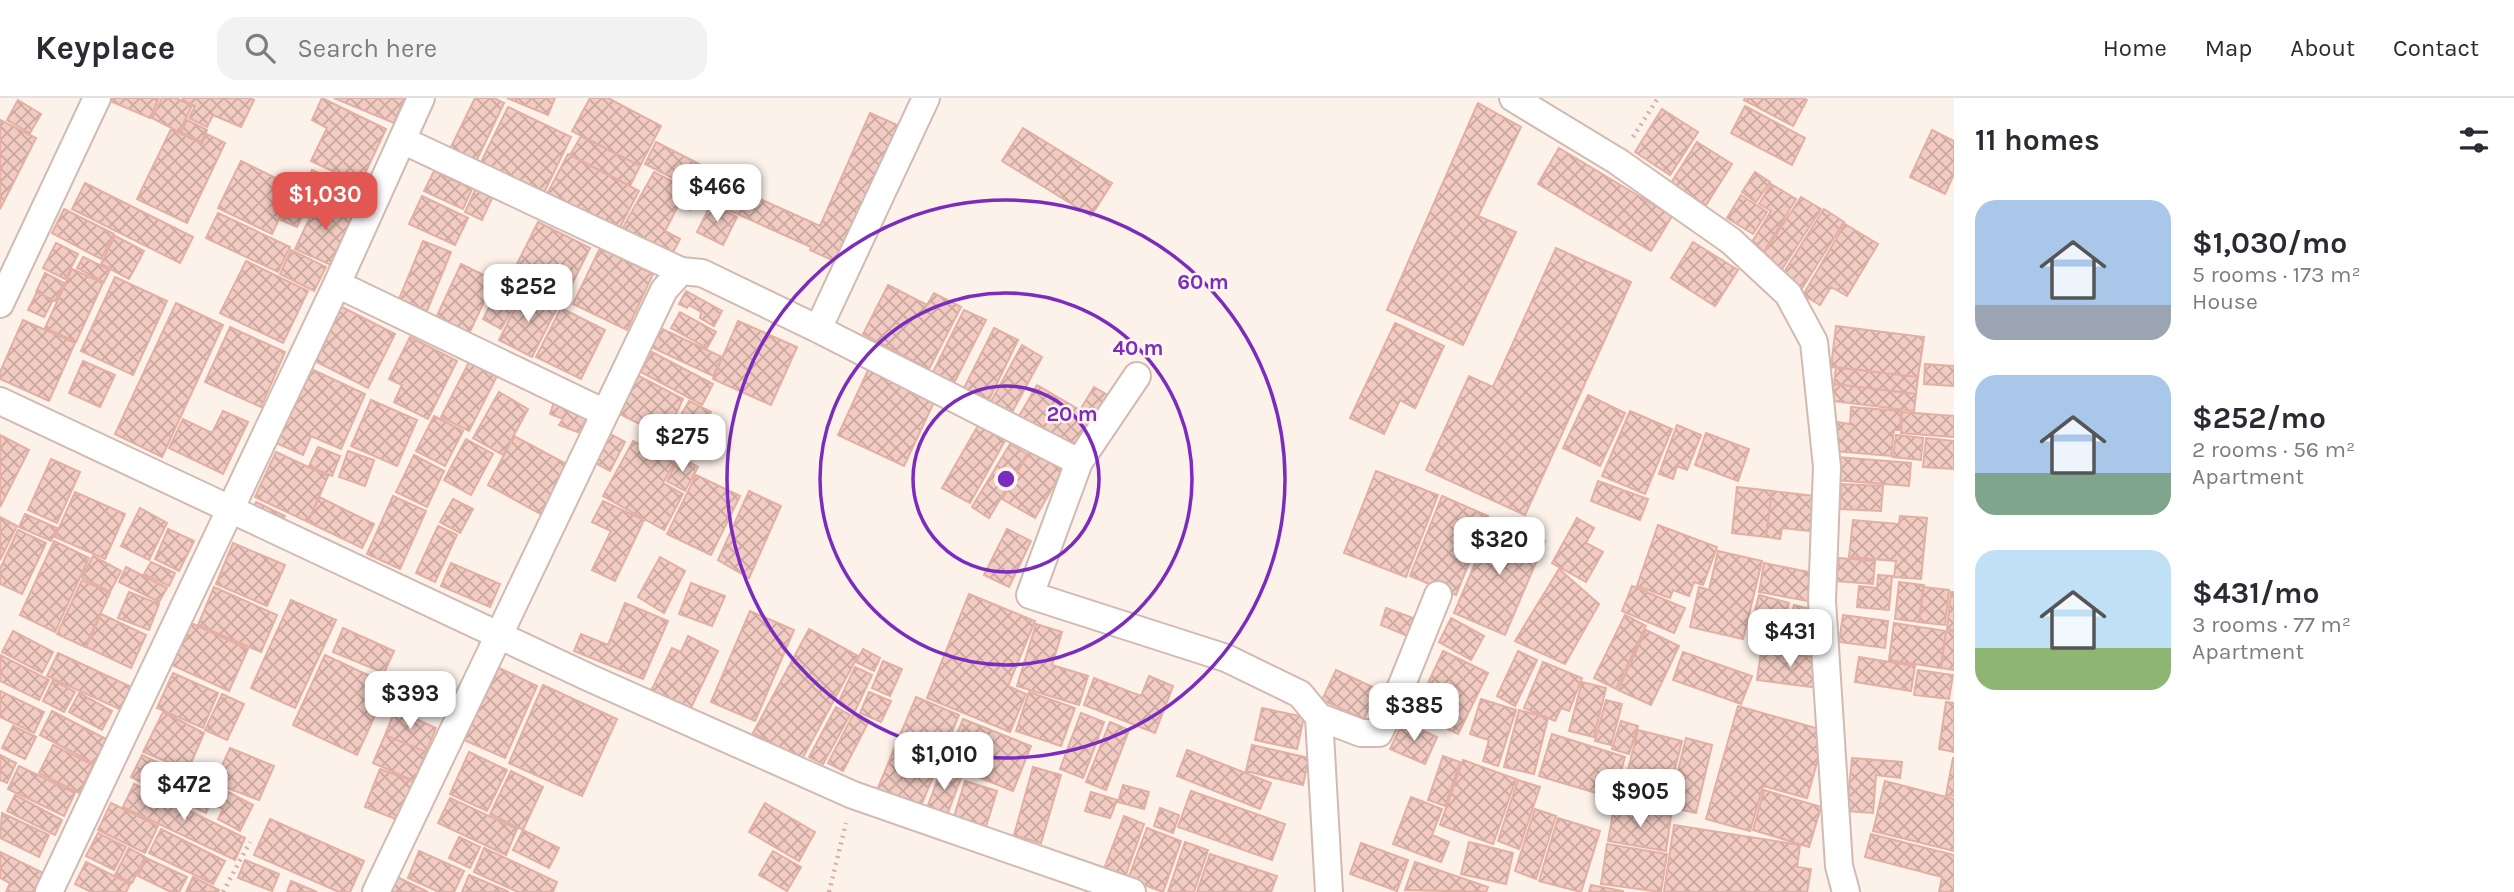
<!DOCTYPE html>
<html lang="en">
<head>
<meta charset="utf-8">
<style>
	:root { --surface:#fff; --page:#f2f2f3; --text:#2b2b33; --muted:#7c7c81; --line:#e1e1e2; --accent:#e35752 }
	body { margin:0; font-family:Karla,sans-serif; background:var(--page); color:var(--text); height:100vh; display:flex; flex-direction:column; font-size:26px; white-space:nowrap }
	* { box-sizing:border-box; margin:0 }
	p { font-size:23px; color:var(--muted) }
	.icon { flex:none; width:38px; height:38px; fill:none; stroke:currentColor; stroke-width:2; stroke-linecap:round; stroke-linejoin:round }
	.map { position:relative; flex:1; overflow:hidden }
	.drawer { display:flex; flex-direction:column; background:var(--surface); width:560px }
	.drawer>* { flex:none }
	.price { position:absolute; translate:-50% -60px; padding:0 16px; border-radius:14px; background:#fff; color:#222; font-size:23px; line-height:46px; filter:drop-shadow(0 2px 4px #0008) }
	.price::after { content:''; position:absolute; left:50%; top:42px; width:21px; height:16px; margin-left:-10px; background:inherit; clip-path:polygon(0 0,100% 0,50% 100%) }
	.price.selected { background:var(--accent); color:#fff }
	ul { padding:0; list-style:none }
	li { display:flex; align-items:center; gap:21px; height:175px; padding:0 21px }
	li span { display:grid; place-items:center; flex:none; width:196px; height:140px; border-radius:21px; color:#555 }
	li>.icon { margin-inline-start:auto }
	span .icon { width:84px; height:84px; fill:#fffc; stroke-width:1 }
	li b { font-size:30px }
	h2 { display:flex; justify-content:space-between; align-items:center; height:84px; padding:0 21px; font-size:30px }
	header { display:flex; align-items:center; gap:42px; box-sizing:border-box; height:98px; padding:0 35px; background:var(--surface); border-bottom:2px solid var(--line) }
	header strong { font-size:33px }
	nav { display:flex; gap:38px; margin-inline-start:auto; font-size:24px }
	.search { width:490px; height:63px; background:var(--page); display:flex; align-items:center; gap:18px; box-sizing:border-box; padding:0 24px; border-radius:21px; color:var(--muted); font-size:26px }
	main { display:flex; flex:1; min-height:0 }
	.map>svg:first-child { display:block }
	.building { fill:url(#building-cross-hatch); stroke:#e4afa3; stroke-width:2 }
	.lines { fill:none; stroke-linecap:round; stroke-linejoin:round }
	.street-casing { stroke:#d2bab2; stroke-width:30 }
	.path { stroke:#d7afa5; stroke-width:4.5; stroke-dasharray:2 5; stroke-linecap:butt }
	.street { stroke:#fff; stroke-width:26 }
	.ring { fill:none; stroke:#7b2cbf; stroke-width:3.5 }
	.centre { fill:#7b2cbf; stroke:#fff7f1; stroke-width:3.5 }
	.ring-label { font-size:21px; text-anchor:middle; font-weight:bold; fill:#7b2cbf; stroke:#fff7f1; stroke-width:5; stroke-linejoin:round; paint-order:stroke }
</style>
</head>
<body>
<header>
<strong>Keyplace</strong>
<div class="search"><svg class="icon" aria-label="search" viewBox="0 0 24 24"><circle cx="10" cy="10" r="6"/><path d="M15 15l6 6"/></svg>Search here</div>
<nav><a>Home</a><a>Map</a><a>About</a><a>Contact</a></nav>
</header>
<main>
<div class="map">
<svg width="1954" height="794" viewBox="0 0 1954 794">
	<defs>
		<pattern id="building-cross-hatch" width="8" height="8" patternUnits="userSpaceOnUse" patternTransform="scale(1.75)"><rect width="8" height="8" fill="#f2ccc2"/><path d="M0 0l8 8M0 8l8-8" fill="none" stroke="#c9a8a0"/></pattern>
	</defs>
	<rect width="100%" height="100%" fill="#fcf2ea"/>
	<path class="building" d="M111,0H159L150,20L110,3Z
		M162,0H176L192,8L179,34L152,20Z
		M183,0H250L254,2L241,29L213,17L207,29L189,20L195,8L182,2Z
		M322,0L386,31L360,86L311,63L327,30L312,22Z
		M334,0H401L404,1L394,25Z
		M475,0H494L504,5L474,68L448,55Z
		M507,0H555L548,17Z
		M590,0H608L661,28L640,68L572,33Z
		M1745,0H1803L1807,2L1793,28L1744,2Z
		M18,2L41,16L30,35L7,22Z
		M1478,5L1521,29L1478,118L1516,134L1463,247L1387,212Z
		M1745,8L1805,40L1792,67L1731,35Z
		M508,9L571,39L541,101L478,70Z
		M1662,11L1698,34L1670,77L1635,54Z
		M870,15L904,30L843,167L810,152L811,149L706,102L716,81L820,128Z
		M0,22L36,40L0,111Z
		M187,22L207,32L201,44L181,34Z
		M1023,30L1112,85L1091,118L1002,63Z
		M171,31L202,46L207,36L225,45L187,125L137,101Z
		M1932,32L1954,43V76L1945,96L1910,79Z
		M581,38L640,68L630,88L570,57Z
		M656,44L707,70L696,92L645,66Z
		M1697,44L1732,66L1706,107L1671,85Z
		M1559,50L1672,118L1651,153L1538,86Z
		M568,56L639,93L617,135L546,98Z
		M241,63L294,89L272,136L218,110Z
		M312,72L355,92L348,106L305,87Z
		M434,73L472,91L463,111L424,93Z
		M654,74L698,97L690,112L679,106L665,133L680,141L670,160L621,133Z
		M1755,74L1770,84L1756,104L1742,94Z
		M85,85L193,139L180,165L72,111Z
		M1771,86L1796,101L1762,157L1749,149L1771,113L1759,106Z
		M297,89L312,97L297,129L281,122Z
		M476,90L493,98L482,122L465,114Z
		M1741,97L1767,114L1753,136L1727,120Z
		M422,98L468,120L455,147L409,126Z
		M1801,99L1821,111L1778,177L1758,164Z
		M319,100L354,116L331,167L295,151Z
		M711,106L737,119L723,147L697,134Z
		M64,111L114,136L101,161L52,135Z
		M1824,111L1844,124L1799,195L1779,182Z
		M218,115L290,149L278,174L206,140Z
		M538,124L590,150L566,198L514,172Z
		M1845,126L1878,146L1847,198L1831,189L1820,207L1803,197Z
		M115,138L144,153L129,181L101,166Z
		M423,143L451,154L427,213L399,201Z
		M1693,144L1738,172L1715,208L1671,180Z
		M56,145L78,156L65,181L43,170Z
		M600,150L653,176L627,232L573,206Z
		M1556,150L1631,184L1525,417L1426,372L1469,278L1493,289Z
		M291,152L326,169L314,193L280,176Z
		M83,159L110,172L104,184L77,170Z
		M246,163L308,193L283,245L220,215Z
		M461,166L494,182L468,238L435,222Z
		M72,171L103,185L76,244L45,230Z
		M45,175L64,185L55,203L36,194Z
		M115,179L167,203L133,277L81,253Z
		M501,187L520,198L501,231L483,221Z
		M888,187L927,207L934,195L961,209L929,271L863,236Z
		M524,193L557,210L532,259L499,242Z
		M686,193L722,213L714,228L700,220L701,214L689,207L687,210L679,206Z
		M37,194L53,202L44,219L28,212Z
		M176,205L223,227L162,359L115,336Z
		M338,207L395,236L368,290L311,261Z
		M561,210L605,232L581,281L536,259Z
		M964,212L986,222L953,287L932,276Z
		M680,214L716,234L707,250L671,230Z
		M23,222L75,245L49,303L0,281V274Z
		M738,223L797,249L771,307L713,281Z
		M1395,225L1444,248L1415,310L1400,302L1384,336L1350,320Z
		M1836,228L1924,239L1918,279L1831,269Z
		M230,229L285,254L261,309L205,284Z
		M658,229L722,259L713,278L649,248Z
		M994,230L1018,242L986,308L961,296Z
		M410,239L457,263L428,321L394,304L402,287L389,281Z
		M1022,247L1042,259L1010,318L989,307Z
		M652,254L713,286L702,307L641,274Z
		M83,263L115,277L100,309L69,295Z
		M469,264L497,278L469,333L441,319Z
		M1925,266L1954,268V288L1924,286Z
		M1836,269L1918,279L1916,296L1834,286Z
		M309,270L365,296L341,351L311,338L303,357L276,345Z
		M869,270L935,302L904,368L838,337Z
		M637,277L683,301L665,339L618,315Z
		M1834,286L1916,296L1914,313L1832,303Z
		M1037,287L1080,312L1094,289L1113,300L1081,356L1018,320Z
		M499,294L528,311L503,357L473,340Z
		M1588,297L1625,315L1600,368L1563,350Z
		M371,302L417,322L397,368L351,348Z
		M689,303L711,314L703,329L681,317Z
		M554,304L587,317L580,335L559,327L563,321L550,316Z
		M1851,309L1901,313L1900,332H1894L1891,358L1835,353L1837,324L1850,326Z
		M223,313L248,324L223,376L169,350L183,321L212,335Z
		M1630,313L1672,331L1645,396L1602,378Z
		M1902,314L1954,318V339L1901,335Z
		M434,318L463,333L445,368L416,353Z
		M682,321L702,332L691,354L670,343Z
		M980,324L1007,339L970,405L942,390Z
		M1677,327L1701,337L1687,372L1677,368L1673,381L1659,376Z
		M601,331L625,344L610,373L586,360Z
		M1706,335L1749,351L1738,383L1695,367Z
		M0,337L29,352L0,409Z
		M1896,337L1923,340L1921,362L1893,359Z
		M514,338L570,368L544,418L488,387Z
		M1926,340L1954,343V371L1923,369Z
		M466,341L493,356L471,397L444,382Z
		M633,343L674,365L663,385L683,396L664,432L603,398Z
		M1010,346L1027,356L989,420L972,409Z
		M318,349L340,358L332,378L309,368Z
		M1032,349L1065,368L1035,420L1002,401Z
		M348,353L374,362L365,388L339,379Z
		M276,354L328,378L308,424L255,399Z
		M414,357L444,373L427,409L396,394Z
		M679,359L698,369L685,393L667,383Z
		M1837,359L1911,365L1909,388L1835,382Z
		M51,361L80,374L57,425L28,412Z
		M1376,373L1438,397L1406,479L1344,455Z
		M696,377L740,398L711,457L667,436Z
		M1598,383L1648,401L1640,422L1591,403Z
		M1841,386L1883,388L1881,413L1840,411Z
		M1737,389L1772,393L1766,439L1732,435Z
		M749,393L781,408L749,480L718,462Z
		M1772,393L1823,399L1819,434L1782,430L1780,441L1766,439Z
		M75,394L125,416L105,461L55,439Z
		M393,398L426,413L400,471L367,456Z
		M1442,398L1488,418L1456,497L1410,478Z
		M319,399L374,426L362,450L308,424Z
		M453,401L473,411L460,435L440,424Z
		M603,403L644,422L615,483L592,472L611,433L592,424Z
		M256,404L285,418L278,432L249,418Z
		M140,410L167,425L149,462L121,448Z
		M25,416L57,430L51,443L19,429Z
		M1900,418L1927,420L1921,481L1894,479L1896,463L1849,459L1853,422L1899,426Z
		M0,419L17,428L0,462Z
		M1577,420L1594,430L1586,445L1603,454L1586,484L1552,465Z
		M1494,421L1545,443L1505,537L1454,515Z
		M1658,427L1717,449L1703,487L1694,484L1689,498L1673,492L1670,500L1637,488Z
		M438,428L457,437L435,484L416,475Z
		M168,431L194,443L179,473L155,461Z
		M1007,431L1031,443L1009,489L984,477Z
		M18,432L46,445L22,496L0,486V471Z
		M54,443L89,460L55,534L20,517Z
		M233,445L285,467L267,508L216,486Z
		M1718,453L1762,463L1743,541L1690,529L1699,489L1709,492Z
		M93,458L121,473L110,494L82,479Z
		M660,459L685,473L664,515L638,499Z
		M1839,460L1875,463L1873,486L1836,483Z
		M151,464L175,475L169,488L144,476Z
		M451,465L500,486L490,509L441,488Z
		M1764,465L1819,476L1814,504L1759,494Z
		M126,469L167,490L159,504L119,484Z
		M1559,471L1599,506L1565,566L1515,543Z
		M1878,477L1892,478L1889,512L1857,509L1859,488L1877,490Z
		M82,482L110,495L85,549L57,536Z
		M1899,484L1924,487L1919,524L1895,521Z
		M691,485L725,498L712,528L679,516Z
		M1632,488L1685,510L1674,535L1622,513Z
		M214,489L277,517L261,554L198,527Z
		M1923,489L1949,492L1945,527L1919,524Z
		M129,494L159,506L149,532L118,520Z
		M1951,494H1954V532L1947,531Z
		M969,496L1035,523L1008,588L1026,596L1010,634L927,600Z
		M1759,497L1789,505L1779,540L1750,532Z
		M291,502L336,522L295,610L251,590Z
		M625,505L668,523L643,581L574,553L581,536L608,547Z
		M1794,507L1818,513L1810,546L1785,540Z
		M1386,510L1424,524L1417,542L1381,527Z
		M750,513L794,532L755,623L711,604Z
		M101,516L146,537L131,570L86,549Z
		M1625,517L1646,528L1616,591L1594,580Z
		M1843,517L1888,523L1885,550L1839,544Z
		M1451,520L1484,538L1471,562L1439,544Z
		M191,525L248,551L229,593L172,567Z
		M1894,525L1946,533L1941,570L1889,562Z
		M1036,526L1062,534L1052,567L1088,578L1079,607L1017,588Z
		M343,530L394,553L384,575L333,554Z
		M809,531L858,558L802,661L753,635Z
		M1646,532L1679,548L1651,607L1618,592Z
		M13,533L53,554L42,575L2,554Z
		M1946,533L1954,534V572L1941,570Z
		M688,538L718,553L689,614L650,595L672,550L681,554Z
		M863,551L880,560L874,573L856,564Z
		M1443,553L1488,575L1458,636L1414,615Z
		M1518,553L1537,562L1515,608L1497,598Z
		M1761,553L1822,560L1818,590L1757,582Z
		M1683,554L1752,578L1741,606L1673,582Z
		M58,555L138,592L128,615L47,578Z
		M0,557L49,582L39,602L0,583Z
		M325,557L389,587L357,657L293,627Z
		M1859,559L1915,568L1911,593L1855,584Z
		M883,563L902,571L890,598L872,590Z
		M1543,564L1582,580L1569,613L1561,610L1555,623L1524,610Z
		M497,569L537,588L505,660L464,642Z
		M855,569L872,577L855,613L838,605Z
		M1336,572L1377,591L1364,621L1322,602Z
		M1918,572L1953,577L1949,601L1914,597Z
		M173,575L218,595L203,630L157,610Z
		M1149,578L1173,588L1155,635L1084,607L1094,580L1141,598Z
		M53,582L75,594L64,614L43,603Z
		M1582,584L1606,590L1594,639L1569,633Z
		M543,587L617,621L582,698L509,665Z
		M0,593L44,614L34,635L0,619Z
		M869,594L891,603L881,624L860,615Z
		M1029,594L1075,610L1061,648L1016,633Z
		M79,595L112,613L102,632L69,614Z
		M222,596L244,606L227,642L205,632Z
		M916,599L959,617L920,710L877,692Z
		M1481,601L1516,612L1498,668L1483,663L1489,642L1470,636Z
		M1606,602L1622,606L1611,647L1595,643Z
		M1946,604L1954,605V654L1939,651Z
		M1738,608L1826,633L1807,700L1763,688L1750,733L1706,721Z
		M836,609L850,617L823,666L809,659Z
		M1262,610L1304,619L1297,651L1255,642Z
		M395,612L436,630L426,654L385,637Z
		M1519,612L1548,620L1534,676L1504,669Z
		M52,613L108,642L95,666L40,637Z
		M163,614L204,635L188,672L143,654Z
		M854,615L869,623L843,673L828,665Z
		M1081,615L1104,624L1083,680L1060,671Z
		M963,621L1031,648L1013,693L945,666Z
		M1621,623L1638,628L1629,656L1612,651Z
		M1110,624L1129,632L1106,692L1086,684Z
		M1403,624L1437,639L1425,666L1390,651Z
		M13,628L36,639L25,661L2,650Z
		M1638,632L1682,643L1665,710L1632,702L1634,694L1623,692Z
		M1552,636L1625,659L1613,700L1539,678Z
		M385,637L426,654L414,683L373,665Z
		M1686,640L1712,647L1696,715L1669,709Z
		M53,647L93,667L79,695L39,675Z
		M1252,647L1309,660L1303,687L1246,673Z
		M230,650L274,668L259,702L214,685Z
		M1187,652L1271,685L1260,711L1177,678Z
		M469,654L507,672L487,713L450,696Z
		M0,657L16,665L7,685L0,682Z
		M142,657L198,684L191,700L209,708L206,715L131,679Z
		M1443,658L1460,664L1445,708L1428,702Z
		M1852,660L1902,664L1900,680L1876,677L1873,715L1847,713Z
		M1953,660H1954V698L1946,697Z
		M1463,662L1516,681L1493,746L1440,727Z
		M19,668L75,695L64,718L8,691Z
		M1033,669L1061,677L1041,745L1014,737Z
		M942,670L962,677L947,717L927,710Z
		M380,671L414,684L398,722L365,709Z
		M511,673L543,689L523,732L490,716Z
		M1518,682L1540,689L1519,751L1498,743Z
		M965,683L997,693L984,735L952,725Z
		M1885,683L1954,701V753L1873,733Z
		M209,684L253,707L240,733L218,721L223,711L201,700Z
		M134,686L245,740L235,762L123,709Z
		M1123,687L1149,694L1144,711L1118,704Z
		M1764,692L1821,709L1809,749L1753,732Z
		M1191,693L1285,726L1272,762L1178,729Z
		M1091,694L1117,702L1110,720L1085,713Z
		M15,697L62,722L55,737L7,713Z
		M1411,699L1442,711L1432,737L1449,744L1441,764L1393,746Z
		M450,700L517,731L506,757L438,725Z
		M111,705L158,728L145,755L98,732Z
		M765,705L815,734L799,763L749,734Z
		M1614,709L1671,718L1666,753L1608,743Z
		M1160,710L1179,717L1173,735L1154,728Z
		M1535,711L1556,718L1536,781L1515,773Z
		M2,715L49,737L39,759L0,740Z
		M1124,718L1144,726L1125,779L1104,771Z
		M1558,720L1600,733L1581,794L1539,783Z
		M270,721L364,763L350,794H339L254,757Z
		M1674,727L1800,747L1797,769L1811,771L1807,794H1664Z
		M1147,730L1181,743L1163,794L1128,781Z
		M161,731L225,763L213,786L149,755Z
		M523,732L559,750L549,770L513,752Z
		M98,735L126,749L114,772L86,758Z
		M1871,736L1954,757V794H1939L1942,779L1865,759Z
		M459,739L480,749L470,770L449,760Z
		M1185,744L1208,752L1194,794H1168Z
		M1469,744L1513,755L1506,786L1461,776Z
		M1361,745L1408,762L1397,793L1350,776Z
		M1607,746L1667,756L1661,794L1601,786Z
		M129,750L145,759L132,785L115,777Z
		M484,750L557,784L553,794H518L474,774Z
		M419,753L464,773L454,794H439L408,780Z
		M773,753L801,769L787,793L759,777Z
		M0,754L43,775L34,794H6L10,785L0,780Z
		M1210,756L1277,778L1271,794H1197Z
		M146,760L187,779L179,794H171L138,778Z
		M245,762L279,776L272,793L238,780Z
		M86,764L130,786L126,794H91L75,786Z
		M1415,764L1488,789L1486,794L1405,792Z
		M469,777L509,794H462Z
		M193,779L219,792L218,794H186Z
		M397,779L428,794H390Z
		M291,783L317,794H287Z
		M1591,787L1623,793V794H1589Z"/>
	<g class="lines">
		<g class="street-casing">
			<path id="street" d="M1513,0L1617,63L1731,143L1788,196L1814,244L1827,369L1822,503L1839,768L1846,794
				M402,42L681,173
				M337,186L605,315
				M0,206L97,0
				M818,231L926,0
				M1137,278L1079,364L1030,497L1226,560L1300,596L1319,619L1329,794
				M0,303L592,581L853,697L1132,794
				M1319,619L1361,635H1379L1401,589L1438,497
				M49,794L337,186L421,0
				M376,794L664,192L681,173L702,175L818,231L1079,364"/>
		</g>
		<path class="path" d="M1633,39L1658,0
			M223,794L250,744
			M829,794L846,725"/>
		<use href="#street" class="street"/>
	</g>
	<g class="ring">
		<circle cx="1006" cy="381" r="93"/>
		<circle cx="1006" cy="381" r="186"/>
		<circle cx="1006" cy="381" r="279"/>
	</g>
	<circle cx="1006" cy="381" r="10" class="centre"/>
	<g class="ring-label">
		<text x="1203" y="191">60 m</text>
		<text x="1138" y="257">40 m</text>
		<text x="1072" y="323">20 m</text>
	</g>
</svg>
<b class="price" style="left:717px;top:126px">$466</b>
<b class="price selected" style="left:325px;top:134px">$1,030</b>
<b class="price" style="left:528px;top:226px">$252</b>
<b class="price" style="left:682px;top:376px">$275</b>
<b class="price" style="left:1499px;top:479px">$320</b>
<b class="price" style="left:1790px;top:571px">$431</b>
<b class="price" style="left:410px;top:633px">$393</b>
<b class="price" style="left:1414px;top:645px">$385</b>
<b class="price" style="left:944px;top:694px">$1,010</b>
<b class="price" style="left:184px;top:724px">$472</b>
<b class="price" style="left:1640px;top:731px">$905</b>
</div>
<section class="drawer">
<h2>11 homes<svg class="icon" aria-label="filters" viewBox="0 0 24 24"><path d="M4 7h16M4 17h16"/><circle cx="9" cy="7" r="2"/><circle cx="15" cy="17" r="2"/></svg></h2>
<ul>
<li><span style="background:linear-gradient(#a9c7e8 75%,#9aa5b1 0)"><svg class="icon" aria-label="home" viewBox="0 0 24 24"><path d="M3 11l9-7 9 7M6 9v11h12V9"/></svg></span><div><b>$1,030/mo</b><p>5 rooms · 173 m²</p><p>House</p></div></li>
<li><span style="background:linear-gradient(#a9c7e8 70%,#7fa58c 0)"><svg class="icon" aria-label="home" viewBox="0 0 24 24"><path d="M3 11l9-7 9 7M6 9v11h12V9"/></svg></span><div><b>$252/mo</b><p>2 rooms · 56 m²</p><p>Apartment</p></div></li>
<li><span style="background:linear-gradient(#bfe0f5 70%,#8fb573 0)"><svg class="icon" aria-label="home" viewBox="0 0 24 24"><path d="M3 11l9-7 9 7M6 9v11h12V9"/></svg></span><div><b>$431/mo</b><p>3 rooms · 77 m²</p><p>Apartment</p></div></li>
</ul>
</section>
</main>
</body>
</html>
